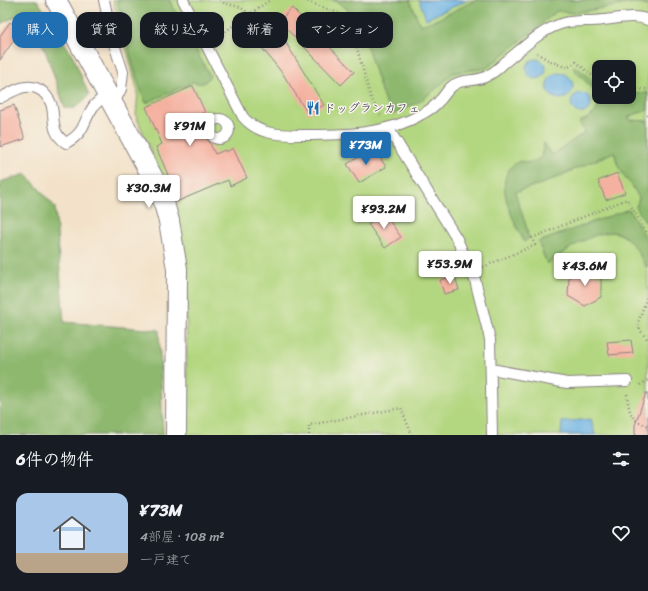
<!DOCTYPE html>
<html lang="ja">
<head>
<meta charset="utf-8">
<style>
	:root { --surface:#171b24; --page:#242831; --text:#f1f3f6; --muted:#9ea1a6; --accent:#1f6fb2 }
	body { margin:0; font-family:Sriracha,"Klee One",sans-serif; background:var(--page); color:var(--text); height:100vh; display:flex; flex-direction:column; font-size:15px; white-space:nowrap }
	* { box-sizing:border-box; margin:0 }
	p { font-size:13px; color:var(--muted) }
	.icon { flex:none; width:22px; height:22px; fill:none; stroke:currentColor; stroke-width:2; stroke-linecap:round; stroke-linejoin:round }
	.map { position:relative; height:435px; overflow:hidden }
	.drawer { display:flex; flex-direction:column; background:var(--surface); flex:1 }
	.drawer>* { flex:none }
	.banner { position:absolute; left:12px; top:12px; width:400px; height:36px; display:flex; gap:8px }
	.controls { position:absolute; left:592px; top:60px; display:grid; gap:8px }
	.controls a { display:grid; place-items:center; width:44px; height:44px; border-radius:8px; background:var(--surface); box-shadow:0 2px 6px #0003; font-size:20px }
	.price { position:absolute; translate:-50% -34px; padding:0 9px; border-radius:4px; background:#fff; color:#222; font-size:13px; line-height:26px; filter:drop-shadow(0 1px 2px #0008) }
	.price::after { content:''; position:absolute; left:50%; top:24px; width:12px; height:9px; margin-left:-6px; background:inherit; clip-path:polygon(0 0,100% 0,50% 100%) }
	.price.active { background:var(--accent); color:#fff }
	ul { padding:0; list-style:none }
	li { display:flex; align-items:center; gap:12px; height:100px; padding:0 16px }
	li span { display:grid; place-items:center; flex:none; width:112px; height:80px; border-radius:12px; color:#555 }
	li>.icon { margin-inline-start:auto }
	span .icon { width:48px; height:48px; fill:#fffc; stroke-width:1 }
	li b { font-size:17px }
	h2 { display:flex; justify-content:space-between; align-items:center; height:48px; padding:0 16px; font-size:17px }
	.chip { padding:0 14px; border-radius:12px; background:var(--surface); box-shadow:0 2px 6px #0003; font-size:14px; line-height:36px }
	.chip.active { background:var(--accent); color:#fff }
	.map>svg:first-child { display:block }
	.green { fill:#b3d780; stroke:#6a7c5e; fill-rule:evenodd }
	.forest { fill:#8eb86e; stroke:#586d54 }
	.water { fill:#6cb2e3; stroke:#476a8f }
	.building { fill:#f5b1a0 }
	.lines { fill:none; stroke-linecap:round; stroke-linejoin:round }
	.lane-casing { stroke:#8a8282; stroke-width:12 }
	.street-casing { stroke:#8a8282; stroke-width:22 }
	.path { stroke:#8a8282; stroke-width:2.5; stroke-dasharray:1 3; stroke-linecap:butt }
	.lane { stroke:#fff; stroke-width:10 }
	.street { stroke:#fff; stroke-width:20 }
	.labels { text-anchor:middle; stroke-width:3; stroke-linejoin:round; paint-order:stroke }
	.poi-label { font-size:12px; fill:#22223b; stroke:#f7f3e8; text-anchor:start }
</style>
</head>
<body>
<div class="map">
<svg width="648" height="435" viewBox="0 0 648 435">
	<rect width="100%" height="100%" fill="#f7f3e8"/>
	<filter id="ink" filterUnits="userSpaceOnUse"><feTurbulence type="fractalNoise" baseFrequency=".025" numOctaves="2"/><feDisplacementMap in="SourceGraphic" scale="8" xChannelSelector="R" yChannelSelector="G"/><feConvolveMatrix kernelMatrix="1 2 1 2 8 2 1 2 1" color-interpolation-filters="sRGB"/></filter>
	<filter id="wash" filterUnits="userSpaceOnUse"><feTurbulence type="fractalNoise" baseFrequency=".012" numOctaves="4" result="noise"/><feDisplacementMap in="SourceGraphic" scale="16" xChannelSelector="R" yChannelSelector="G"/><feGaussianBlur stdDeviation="0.9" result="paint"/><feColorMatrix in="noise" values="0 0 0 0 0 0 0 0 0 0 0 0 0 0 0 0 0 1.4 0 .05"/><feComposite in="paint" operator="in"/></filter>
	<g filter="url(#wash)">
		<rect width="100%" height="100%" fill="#f3e2c9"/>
		<path class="green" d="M113,0H648V435H186L187,279L178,215L136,116L138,92ZM599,67H629V97H599Z"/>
		<path class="forest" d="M0,0H37L73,56L89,95L75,108H65L44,47L17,16L0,24Z
			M117,0H169L210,76C205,84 201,85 193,82L146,103C132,70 126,34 117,0Z
			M332,0H410L420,25L438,19L475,0L514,1L519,0H648V6L634,3L573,13L557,11L487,68L453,73L437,88L419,102L391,115L382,94L361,28L349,11L340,3Z
			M576,66L588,77L599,84V97H629V94L648,93V110L633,115L628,118L631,120L648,121V226L636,207L639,198L631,184L626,179L618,166L614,152L544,183L515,192L528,232L527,233L529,238L524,242C514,220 488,176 520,161C529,164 533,163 541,157L544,143L552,155L585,132L579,122C592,117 602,110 598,95L573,68Z
			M26,174L55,207L64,322L159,330L163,435H0V182Z
			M629,209L647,240L648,245V266L646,267C640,255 634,242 622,235C603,223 562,253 547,264L538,242Z"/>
		<path class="water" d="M419,0H468L426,19Z
			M526 69a10 10 0 1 1 20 0a10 10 0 1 1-20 0Z
			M547 86a13 13 0 1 1 26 0a13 13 0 1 1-26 0Z
			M571 103a10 10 0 1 1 20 0a10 10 0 1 1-20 0Z
			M591,419L595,435H561L562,422Z"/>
		<g id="blocks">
			<path class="building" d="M292,8L354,72L341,85L279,21Z
				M10,22L21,30L0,60V36Z
				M275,25L324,105L308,114L283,74L254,38L268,27L270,30Z
				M193,86L205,112L197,116L215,154L225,150L226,152L233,148L247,178L230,186L228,180L176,202L168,183L171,182L156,147L162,144L146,107Z
				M14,105L25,139L0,147V110Z
				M374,148L386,167L359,183L347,164Z
				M617,173L625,193L606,200L598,181Z
				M384,213L401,237L385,248L368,224Z
				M585,268L601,278V297L585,306L568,296L569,277Z
				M455,276L459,290L444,294L440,280Z
				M631,340L633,353L609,355L607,342Z
				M646,393H648V435H635V425Z"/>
		</g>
	</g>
	<g filter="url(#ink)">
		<use href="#blocks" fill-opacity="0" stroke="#8a8282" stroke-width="1"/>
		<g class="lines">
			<g class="lane-casing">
				<path id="lane" d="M104,0L112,38L123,72L121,89L113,105
					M183,0L243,117C258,135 280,135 301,135C342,135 386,135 422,114C428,111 435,106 439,101C444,97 446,91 451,87C462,77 475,83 487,76C493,73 499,68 504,63C522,49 541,29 564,23C576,20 590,22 603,20C618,19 633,14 648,20
					M0,98C14,91 29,80 43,92C47,96 51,101 52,107C55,123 51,132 66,143C86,132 82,123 93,107C97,102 103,98 107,94
					M209 129a10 10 0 1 1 20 0a10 10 0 1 1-20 0Z
					M388,128L457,239L475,280L490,339L492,435
					M491,369L567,383L627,381"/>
			</g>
			<g class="street-casing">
				<path id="street" d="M56,0L153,178L163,200L169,221L177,269L176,435"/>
			</g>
			<path class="path" d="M220,0L224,3L240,7L250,14
				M304,0L340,14L352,31L371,98L381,116
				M218,41L227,30L270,0
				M537,53L548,60L567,68L576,62L599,81
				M629,90L648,89
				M648,115L647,117H648
				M382,157L388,153
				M483,267L535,245L532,238L627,199L648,235
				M648,294L638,323L640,330L648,340
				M640,385L648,380
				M627,394C629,410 629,421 648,425
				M309,435V425L401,408L412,435"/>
			<use href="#lane" class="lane"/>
			<use href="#street" class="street"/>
		</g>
	</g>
	<defs>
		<g id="restaurant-bare" transform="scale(1.08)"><path d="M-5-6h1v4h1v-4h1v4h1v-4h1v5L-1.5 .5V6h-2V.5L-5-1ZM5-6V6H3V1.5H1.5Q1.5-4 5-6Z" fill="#1f6fb2" stroke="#f7f3e8" stroke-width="2.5" paint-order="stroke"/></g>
	</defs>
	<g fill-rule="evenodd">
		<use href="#restaurant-bare" x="313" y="108"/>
	</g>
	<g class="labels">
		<g class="poi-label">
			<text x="324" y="112">ドッグランカフェ</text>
		</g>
	</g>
</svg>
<div class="controls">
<a><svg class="icon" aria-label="locate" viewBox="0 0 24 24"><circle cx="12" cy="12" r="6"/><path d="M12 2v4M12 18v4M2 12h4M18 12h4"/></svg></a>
</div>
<b class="price" style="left:190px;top:147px">¥91M</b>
<b class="price active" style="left:366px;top:166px">¥73M</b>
<b class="price" style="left:149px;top:209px">¥30.3M</b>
<b class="price" style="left:384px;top:230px">¥93.2M</b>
<b class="price" style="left:450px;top:285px">¥53.9M</b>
<b class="price" style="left:585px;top:287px">¥43.6M</b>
<div class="banner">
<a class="chip active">購入</a>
<a class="chip">賃貸</a>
<a class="chip">絞り込み</a>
<a class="chip">新着</a>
<a class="chip">マンション</a>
</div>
</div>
<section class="drawer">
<h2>6件の物件<svg class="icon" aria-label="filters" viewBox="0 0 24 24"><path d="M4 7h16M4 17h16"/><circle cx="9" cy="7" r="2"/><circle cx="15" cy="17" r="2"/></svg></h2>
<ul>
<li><span style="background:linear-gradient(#a9c7e8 75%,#b9a48a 0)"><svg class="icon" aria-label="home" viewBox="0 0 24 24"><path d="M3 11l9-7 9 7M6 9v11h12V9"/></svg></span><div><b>¥73M</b><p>4部屋 · 108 m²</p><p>一戸建て</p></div><svg class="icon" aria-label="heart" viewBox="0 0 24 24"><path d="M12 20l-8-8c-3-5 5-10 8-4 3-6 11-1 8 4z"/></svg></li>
</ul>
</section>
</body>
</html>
